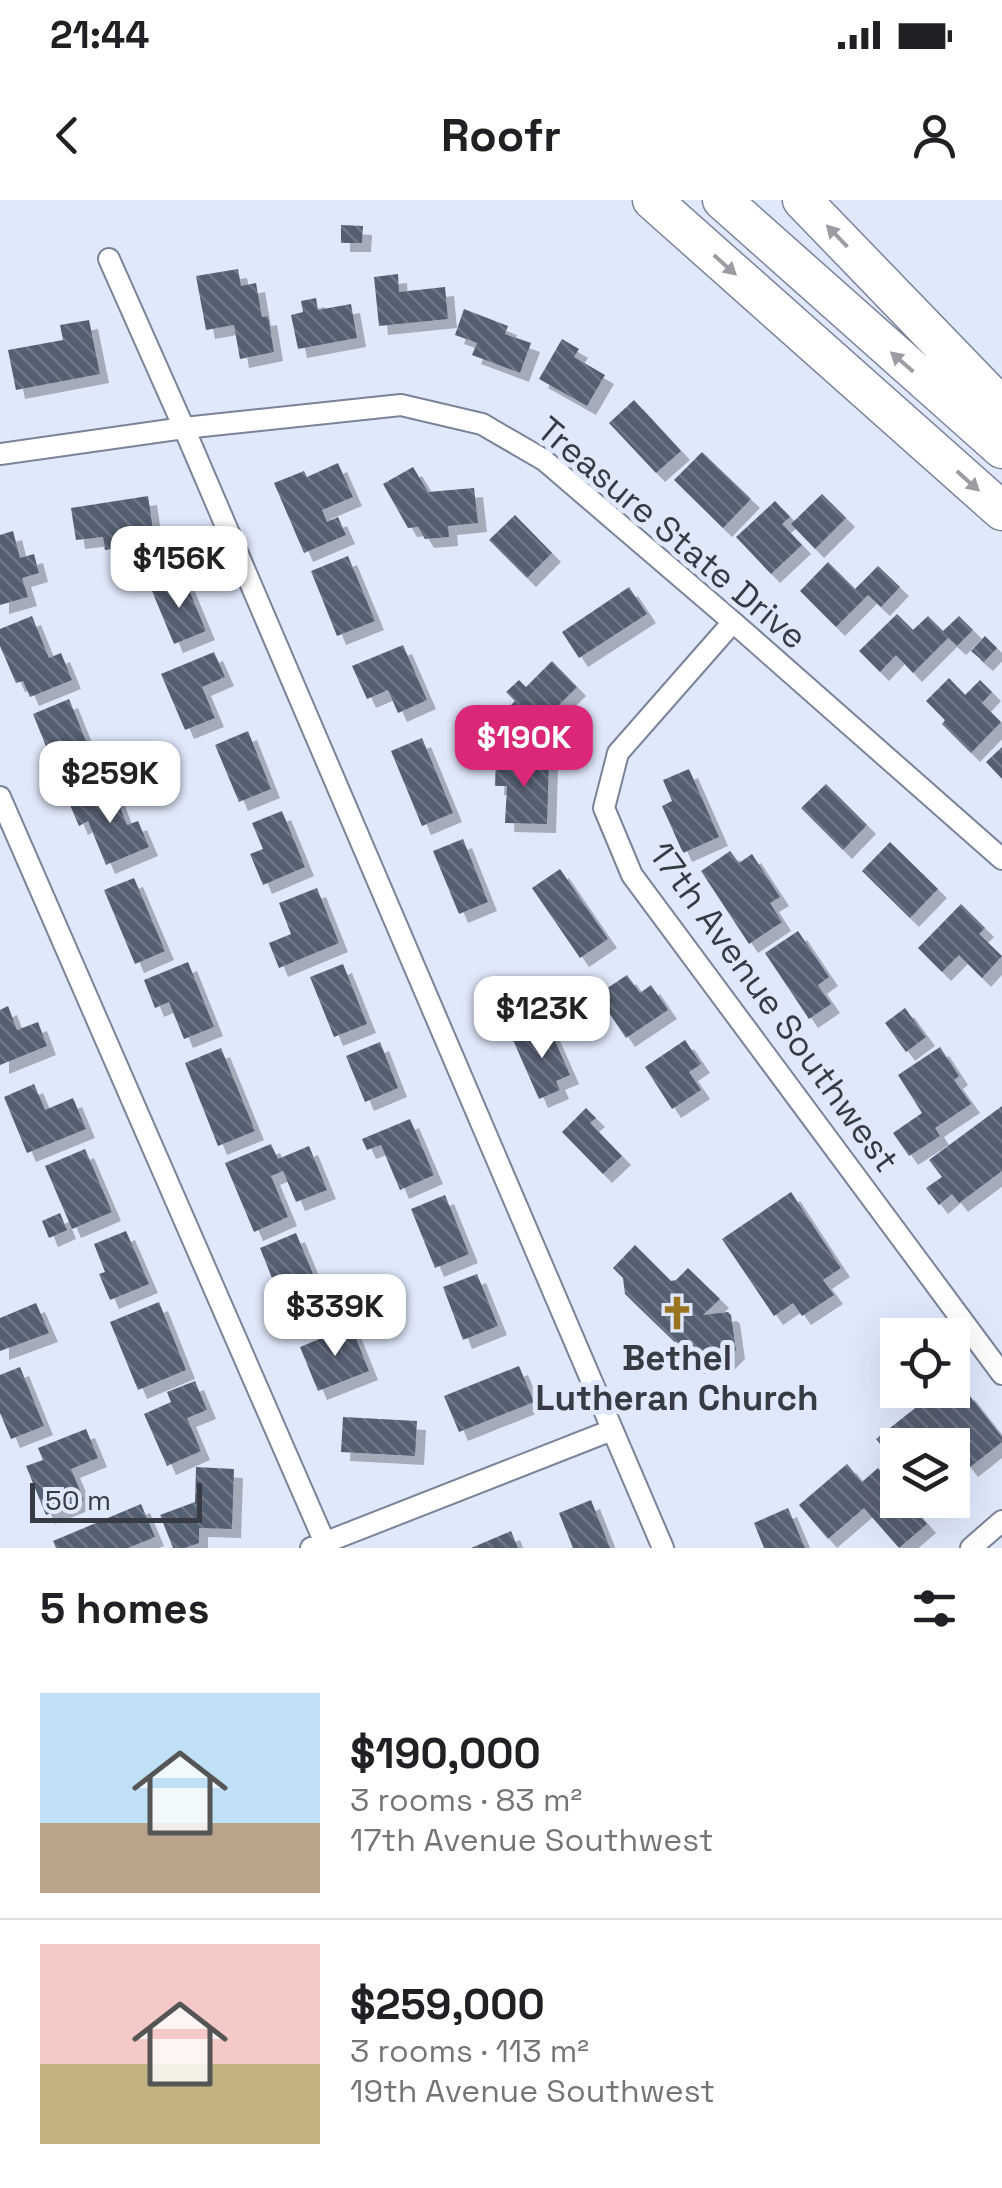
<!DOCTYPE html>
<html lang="en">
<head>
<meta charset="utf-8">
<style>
	:root { --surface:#fff; --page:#f6f6f6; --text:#202124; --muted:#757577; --line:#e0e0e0; --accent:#db2777 }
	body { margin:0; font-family:"Space Grotesk",sans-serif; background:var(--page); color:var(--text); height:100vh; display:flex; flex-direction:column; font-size:38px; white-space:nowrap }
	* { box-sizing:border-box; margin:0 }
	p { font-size:32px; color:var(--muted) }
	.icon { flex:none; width:55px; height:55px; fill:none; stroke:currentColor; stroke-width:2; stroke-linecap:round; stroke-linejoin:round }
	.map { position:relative; height:1348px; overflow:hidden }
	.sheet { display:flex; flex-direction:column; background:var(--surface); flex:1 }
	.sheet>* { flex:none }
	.buttons { position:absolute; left:880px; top:1118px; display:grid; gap:20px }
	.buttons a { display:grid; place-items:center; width:90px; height:90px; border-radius:0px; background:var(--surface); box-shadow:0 10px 40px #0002; font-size:50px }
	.scale { position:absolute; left:30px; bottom:25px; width:172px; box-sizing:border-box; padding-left:10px; border:5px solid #373b44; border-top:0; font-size:28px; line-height:35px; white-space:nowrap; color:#373b44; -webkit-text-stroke:8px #e0e9fc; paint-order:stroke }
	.price { position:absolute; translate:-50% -85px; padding:0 22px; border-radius:20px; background:#fff; color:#222; font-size:32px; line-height:65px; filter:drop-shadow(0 2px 5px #0008) }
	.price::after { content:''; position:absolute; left:50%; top:60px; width:30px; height:22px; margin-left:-15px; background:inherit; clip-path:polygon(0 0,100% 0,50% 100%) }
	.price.current { background:var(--accent); color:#fff }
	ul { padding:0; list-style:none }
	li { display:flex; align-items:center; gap:30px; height:250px; padding:0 40px }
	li+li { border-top:2px solid var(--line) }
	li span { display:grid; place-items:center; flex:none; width:280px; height:200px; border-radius:0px; color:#555 }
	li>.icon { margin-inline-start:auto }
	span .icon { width:120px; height:120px; fill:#fffc; stroke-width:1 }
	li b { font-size:42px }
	h2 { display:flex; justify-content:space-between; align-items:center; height:120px; padding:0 40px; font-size:42px }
	.status { display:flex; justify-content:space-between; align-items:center; height:70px; padding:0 50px; background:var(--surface); direction:ltr }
	.status svg { height:28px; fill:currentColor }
	header { display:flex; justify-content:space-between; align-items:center; height:130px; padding:0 40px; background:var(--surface); font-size:45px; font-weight:700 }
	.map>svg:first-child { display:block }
	.building { fill:url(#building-back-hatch); filter:url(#shadow) }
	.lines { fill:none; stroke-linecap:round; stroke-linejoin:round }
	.minor-casing { stroke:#7a8398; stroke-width:24 }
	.motorway-casing { stroke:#7a8398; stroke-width:41 }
	.minor { stroke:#fff; stroke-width:20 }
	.motorway { stroke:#fff; stroke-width:38 }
	.oneway { fill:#9b9da2 }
	.labels { text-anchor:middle; stroke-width:10; stroke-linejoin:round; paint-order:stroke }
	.street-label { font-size:35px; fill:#373b44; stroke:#e0e9fc }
	.poi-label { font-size:35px; font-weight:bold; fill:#373b44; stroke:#e0e9fc }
</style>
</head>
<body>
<div class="status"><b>21:44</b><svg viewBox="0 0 49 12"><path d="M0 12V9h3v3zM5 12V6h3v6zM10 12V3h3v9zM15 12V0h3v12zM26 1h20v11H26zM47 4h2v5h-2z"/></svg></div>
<header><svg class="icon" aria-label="back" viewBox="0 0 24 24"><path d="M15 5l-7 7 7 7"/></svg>Roofr<svg class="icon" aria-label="person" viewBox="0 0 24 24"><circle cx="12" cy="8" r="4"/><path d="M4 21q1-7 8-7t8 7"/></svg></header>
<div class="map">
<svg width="1002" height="1348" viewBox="0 0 1002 1348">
	<defs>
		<pattern id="building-back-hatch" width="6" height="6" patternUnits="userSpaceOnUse" patternTransform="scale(2.5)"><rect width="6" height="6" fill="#555e72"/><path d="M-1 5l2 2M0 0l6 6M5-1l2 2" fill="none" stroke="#707887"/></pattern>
		<filter id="shadow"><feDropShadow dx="9" dy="9" stdDeviation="0" flood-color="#0004"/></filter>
	</defs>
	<rect width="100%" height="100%" fill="#e0e9fc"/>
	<path class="building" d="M341,25L363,26L362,43H341Z
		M238,69L241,86L256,83L262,117L268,116L274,152L240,159L234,125L206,130L196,76Z
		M398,74L399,92L445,87L448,119L379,126L374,77Z
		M316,98L318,110L351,104L357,138L298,149L291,115L303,112L301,101Z
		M464,109L508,126L505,134L531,143L520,173L472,155L477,143L455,135Z
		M89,120L100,174L16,190L8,150L63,140L60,125Z
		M562,139L579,149L574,157L605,175L587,206L539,179Z
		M634,200L681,251L656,273L609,223Z
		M702,252L751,299L723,328L674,280Z
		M338,263L353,297L322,310L327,322L338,317L346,335L304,353L274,283L304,271L307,277Z
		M413,267L428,292L474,288L478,323L448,326L449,337L425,339L418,327L408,328L383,284Z
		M822,294L846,318L815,349L791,324Z
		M148,296L155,343L105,350L103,337L76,340L71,308Z
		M775,301L790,317L782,324L802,345L771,374L736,337Z
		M515,315L552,353L527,378L489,340Z
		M13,331L20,358L34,354L39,373L22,378L28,397L0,405V335Z
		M348,356L375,421L337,436L311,371Z
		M828,362L855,389L878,366L900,387L881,407L868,395L836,427L800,391Z
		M184,378L206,431L174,444L152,391Z
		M629,387L647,414L579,458L562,432Z
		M897,414L913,430L928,416L943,431L959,416L973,430L957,446L948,438L913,473L896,455L880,472L859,451Z
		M32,416L49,458L61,453L72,480L30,497L23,481L16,483L0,446V429Z
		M985,436L997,448L984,462L971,451Z
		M403,445L427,500L398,513L388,490L367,499L352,466Z
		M214,452L225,477L202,487L215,518L185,530L161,474Z
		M552,461L577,487L532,532L508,508L515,501L506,492L519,480L526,487Z
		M949,478L965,495L980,480L992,492L982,503L1001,522L971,553L942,524L945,520L926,501Z
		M69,499L98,571L62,586L33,514Z
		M248,531L271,589L239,602L215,545Z
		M422,538L453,613L422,626L391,551Z
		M1002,547V579L986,562Z
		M496,559L549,561L547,624L505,623L507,586H495Z
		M689,569L719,637L683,653L662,606L672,601L663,580Z
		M826,584L867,625L843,650L801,608Z
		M112,587L127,625L138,621L149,647L106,665L88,621L79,626L70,605Z
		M282,611L305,667L263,685L250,654L263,649L252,623Z
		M463,639L488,702L459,714L433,651Z
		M890,642L938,689L910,718L862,671Z
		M730,651L739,663L752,654L780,697L770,703L782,722L749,744L701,671Z
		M560,669L608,739L580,758L532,688Z
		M134,678L165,751L135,764L104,690Z
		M317,688L339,743L279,768L269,743L291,734L279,703Z
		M961,704L985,728L979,734L1002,756L982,778L959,755L942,772L918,748Z
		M798,731L829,777L818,785L831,804L809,819L765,753Z
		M188,762L214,827L184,839L169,802L155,808L144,780Z
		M343,764L367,824L334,837L310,777Z
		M627,775L640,793L651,785L668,810L626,838L597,795Z
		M8,806L17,830L38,822L47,846L0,865V810Z
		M905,808L926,837L906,852L885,823Z
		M548,825L570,875L556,881L560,890L539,899L513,840Z
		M685,840L701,864L689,872L701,890L672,909L645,867Z
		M380,842L398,888L365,902L346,856Z
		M940,847L959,876L954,880L971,904L935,928L940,936L909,956L893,933L922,913L898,875Z
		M221,848L255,931L218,946L185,863Z
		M34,884L45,910L73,898L86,929L27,953L4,897Z
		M1002,906V971L959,1003L952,994L939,1005L926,988L942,977L929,960Z
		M586,908L596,918L590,923L622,956L603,974L562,932Z
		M410,919L434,975L400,990L381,945L367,950L362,939Z
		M271,944L278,959L309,946L327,990L296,1002L283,971L271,976L288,1017L254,1032L225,963Z
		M85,949L112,1012L72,1029L45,966Z
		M791,992L841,1068L823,1080L834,1095L802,1116L793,1103L774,1116L722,1039Z
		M445,995L469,1054L435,1068L411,1009Z
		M60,1013L67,1030L49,1038L42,1021Z
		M126,1031L149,1084L110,1100L99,1074L105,1072L94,1044Z
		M296,1033L325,1103L288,1118L260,1048Z
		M635,1045L671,1081L676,1080L688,1068L720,1099L703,1115L728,1112L731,1115L736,1150L725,1161L685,1166L683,1150L625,1094L623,1078L613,1068Z
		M477,1074L498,1126L463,1140L443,1087Z
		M159,1102L186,1170L138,1190L110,1122Z
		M36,1103L49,1133L0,1151V1118Z
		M351,1126L369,1171L318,1191L300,1147Z
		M519,1166L534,1202L459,1232L444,1196Z
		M20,1167L44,1226L11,1239L0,1213V1175Z
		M195,1181L207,1210L187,1218L201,1251L167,1266L144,1214L171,1202L167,1192Z
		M966,1191L1002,1237V1242L969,1268L942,1233L926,1245H898V1266L876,1239L933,1194L944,1208Z
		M343,1217L417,1221L415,1256L341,1252Z
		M86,1229L98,1258L71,1269L84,1300L46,1315L26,1266L43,1260L38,1248Z
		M847,1264L862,1282L878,1268L898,1290V1300H906L927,1324L899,1348L864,1308L828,1339L799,1305Z
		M196,1267L234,1269L232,1329L199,1328V1343L185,1348H173L160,1315L195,1302Z
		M591,1300L610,1348H573L559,1313Z
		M141,1304L155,1337L128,1348H56L53,1341Z
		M788,1308L805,1348H764L754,1323Z
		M511,1331L518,1348H471Z"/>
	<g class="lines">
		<g class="minor-casing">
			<path id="minor" d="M109,59L184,228L663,1348
				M0,254L184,228L401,205L482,224L544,260L733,422L1002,659
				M733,422L618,553L604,608L632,675L1002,1174
				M0,597L325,1343
				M311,1348L612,1230
				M971,1348L1002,1321"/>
		</g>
		<g class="motorway-casing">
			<path id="motorway" d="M652,0L1002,311
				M722,0L1002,249
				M802,0L1002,207"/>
		</g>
		<use href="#minor" class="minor"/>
		<use href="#motorway" class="motorway"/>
	</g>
	<defs><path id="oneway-solid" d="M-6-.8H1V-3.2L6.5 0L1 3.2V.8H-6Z" transform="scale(2.5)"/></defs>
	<g class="oneway">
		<use href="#oneway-solid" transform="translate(837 36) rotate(-134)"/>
		<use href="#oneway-solid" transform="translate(725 65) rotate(42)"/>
		<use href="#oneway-solid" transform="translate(902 162) rotate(-139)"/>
		<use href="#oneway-solid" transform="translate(968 281) rotate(42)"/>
	</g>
	<defs>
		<g id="church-bare" transform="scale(2.7)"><path d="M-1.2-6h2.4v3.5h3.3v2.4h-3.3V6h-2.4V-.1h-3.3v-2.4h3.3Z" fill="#9a741f" stroke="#e0e9fc" stroke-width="2.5" paint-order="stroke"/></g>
	</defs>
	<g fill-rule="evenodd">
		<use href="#church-bare" x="677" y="1113"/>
	</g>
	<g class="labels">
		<g class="street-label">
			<text transform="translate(672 333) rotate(40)" y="12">Treasure State Drive</text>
			<text transform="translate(774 807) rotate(54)" y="12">17th Avenue Southwest</text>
		</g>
		<g class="poi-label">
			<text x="677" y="1170">Bethel<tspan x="677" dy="40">Lutheran Church</tspan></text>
		</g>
	</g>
</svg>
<div class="buttons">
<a><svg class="icon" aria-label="locate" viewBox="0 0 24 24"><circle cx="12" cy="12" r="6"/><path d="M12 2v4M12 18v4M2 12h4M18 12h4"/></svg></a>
<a><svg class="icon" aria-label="layers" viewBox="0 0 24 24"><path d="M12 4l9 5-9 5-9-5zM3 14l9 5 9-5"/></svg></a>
</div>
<div class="scale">50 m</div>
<b class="price" style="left:179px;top:411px">$156K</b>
<b class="price current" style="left:524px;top:590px">$190K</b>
<b class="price" style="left:110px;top:626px">$259K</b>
<b class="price" style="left:542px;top:861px">$123K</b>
<b class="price" style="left:335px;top:1159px">$339K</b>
</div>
<section class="sheet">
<h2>5 homes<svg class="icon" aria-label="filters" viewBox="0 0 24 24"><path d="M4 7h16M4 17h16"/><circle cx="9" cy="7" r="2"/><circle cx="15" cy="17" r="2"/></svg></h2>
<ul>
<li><span style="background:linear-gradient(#bfe0f5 65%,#b9a48a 0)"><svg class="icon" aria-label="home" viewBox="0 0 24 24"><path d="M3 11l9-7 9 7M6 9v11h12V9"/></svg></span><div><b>$190,000</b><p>3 rooms · 83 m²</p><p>17th Avenue Southwest</p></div></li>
<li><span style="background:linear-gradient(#f6c9c9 60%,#c2b280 0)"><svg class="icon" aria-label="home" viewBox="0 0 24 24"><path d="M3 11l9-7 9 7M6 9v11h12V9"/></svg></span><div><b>$259,000</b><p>3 rooms · 113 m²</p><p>19th Avenue Southwest</p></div></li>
</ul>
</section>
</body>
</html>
